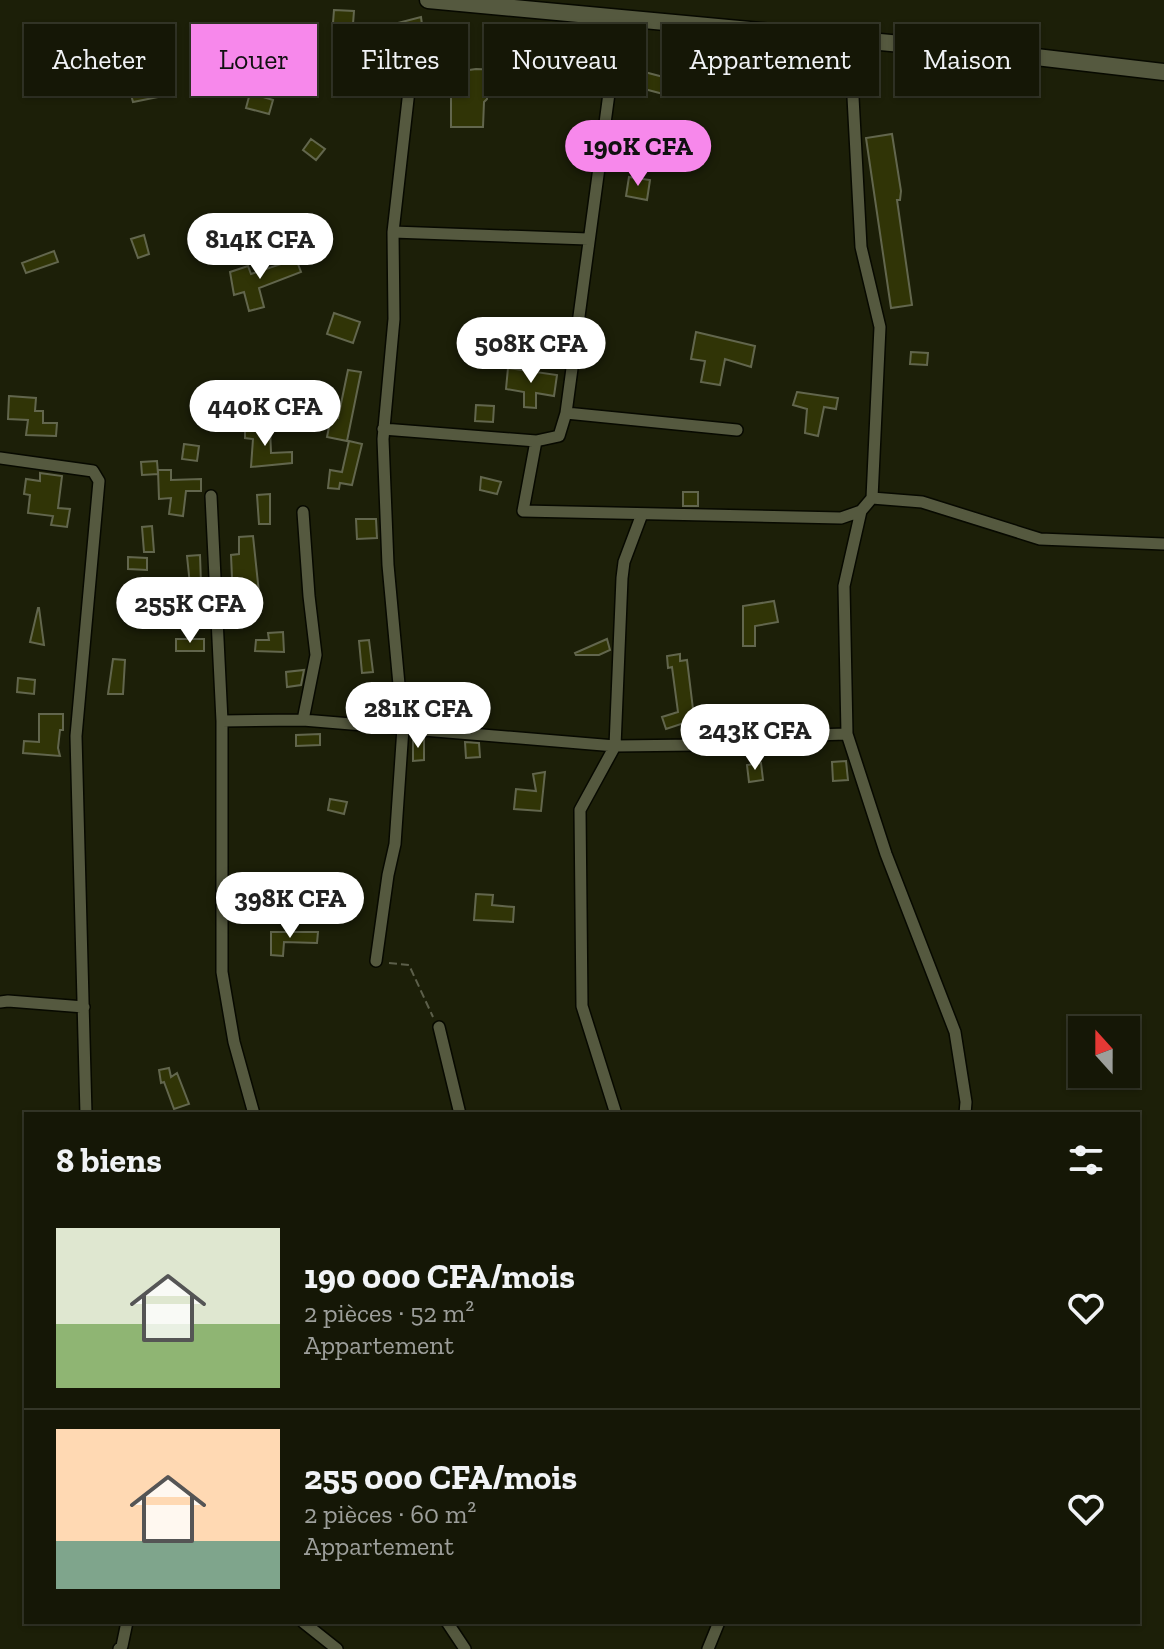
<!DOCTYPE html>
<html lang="fr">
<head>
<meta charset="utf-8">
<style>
	:root { --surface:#151706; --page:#1e2010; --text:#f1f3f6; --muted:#9d9f9b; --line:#343628; --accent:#f788eb }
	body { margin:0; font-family:"Zilla Slab",serif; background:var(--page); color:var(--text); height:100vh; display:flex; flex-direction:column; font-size:30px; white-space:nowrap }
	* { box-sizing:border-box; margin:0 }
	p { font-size:26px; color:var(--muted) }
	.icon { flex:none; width:44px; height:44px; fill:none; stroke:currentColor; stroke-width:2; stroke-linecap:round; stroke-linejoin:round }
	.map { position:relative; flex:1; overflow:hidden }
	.sheet { position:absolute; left:24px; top:1112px; width:1116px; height:512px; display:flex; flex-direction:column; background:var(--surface); border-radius:0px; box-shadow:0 2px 6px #0004,0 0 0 2px var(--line) }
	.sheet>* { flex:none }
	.banner { position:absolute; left:24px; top:24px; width:1116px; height:72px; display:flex; gap:16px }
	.needle { width:52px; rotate:339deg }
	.fabs { position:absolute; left:1068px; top:1016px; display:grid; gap:16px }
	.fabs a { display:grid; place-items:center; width:72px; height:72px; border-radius:0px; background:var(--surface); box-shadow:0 2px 6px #0004,0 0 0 2px var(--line); font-size:40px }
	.price { position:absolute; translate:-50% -68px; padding:0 18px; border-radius:28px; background:#fff; color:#222; font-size:26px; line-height:52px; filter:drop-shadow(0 2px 4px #0008) }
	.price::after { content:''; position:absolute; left:50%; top:48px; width:24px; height:18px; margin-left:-12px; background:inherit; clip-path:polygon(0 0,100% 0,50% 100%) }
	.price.selected { background:var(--accent); color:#111 }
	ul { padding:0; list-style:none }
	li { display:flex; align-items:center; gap:24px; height:200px; padding:0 32px }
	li+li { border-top:2px solid var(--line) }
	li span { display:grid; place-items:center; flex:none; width:224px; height:160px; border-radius:0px; color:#555 }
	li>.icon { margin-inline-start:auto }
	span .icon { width:96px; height:96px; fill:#fffc; stroke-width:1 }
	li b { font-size:34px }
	h2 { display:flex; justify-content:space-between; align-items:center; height:96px; padding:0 32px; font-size:34px }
	.pill { padding:0 28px; border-radius:0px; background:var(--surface); box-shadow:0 2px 6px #0004,0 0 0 2px var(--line); font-size:28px; line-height:72px }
	.pill.selected { background:var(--accent); color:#111 }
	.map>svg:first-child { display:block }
	.building { fill:#303406; stroke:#62664d; stroke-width:2 }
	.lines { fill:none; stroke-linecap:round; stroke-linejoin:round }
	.minor-casing { stroke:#070900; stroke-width:14 }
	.secondary-casing { stroke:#070900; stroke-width:19 }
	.path { stroke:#5c5f4a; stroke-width:2; stroke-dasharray:8 4; stroke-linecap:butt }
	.minor { stroke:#55593f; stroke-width:11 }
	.secondary { stroke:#55593f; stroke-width:16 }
</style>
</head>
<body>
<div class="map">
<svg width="1164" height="1649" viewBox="0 0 1164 1649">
	<rect width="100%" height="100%" fill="#1c1f08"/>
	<path class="building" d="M334,10L354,11L353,24L333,23Z
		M421,17L423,32L395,35L394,24Z
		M249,29L301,39L295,70L259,63L262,50L246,47Z
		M526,43L538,44L537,61H525Z
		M158,55L168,95L133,102L122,62Z
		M508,56L521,57L520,75H507Z
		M476,69L499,70L500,83H487V99L484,102L483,127H451V89H455L458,74L462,71Z
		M637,70L671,79L667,95L633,86Z
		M250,93L273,100L269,114L246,108Z
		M892,134L901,191L900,200H897L912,305L891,308L866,138Z
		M311,139L325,149L316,160L303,150Z
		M629,177L650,180L647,200L626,196Z
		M144,235L149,254L138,258L131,239Z
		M54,251L58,262L26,273L22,263Z
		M296,259L301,272L259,288L264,307L249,311L244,292L234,295L230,272L248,266L251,274Z
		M334,313L360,322L353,343L327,334Z
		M696,332L755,346L751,367L725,359L720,385L701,382L705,361L691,359Z
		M911,352L928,353L927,365L910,364Z
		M508,368L557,375L554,396L536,393V408L524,407V392L506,389Z
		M348,370L361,372L347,441L327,437L329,427L309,423L312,413L338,418Z
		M797,392L838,398L836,409L824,407L818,436L805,433L807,409L793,405Z
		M9,396L36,398L35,411H43V423H57L56,436L26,435L28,420L8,419Z
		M476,405L494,406L493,422L475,421Z
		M245,427H270L271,453L292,452V463L251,467L253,439L245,438Z
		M349,441L362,444L352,485L340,483L339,489L328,488L330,470L342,472Z
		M184,444L199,446L197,461L182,459Z
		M157,461L158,474L142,475L141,462Z
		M158,470H171V480L201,479V491H186L183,516L169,514L171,498L159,499Z
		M40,473L62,476L58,508L70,509L67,527L51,525L53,516L28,513L30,495L24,494L26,479L40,481Z
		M481,477L501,482L497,494L480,490Z
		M683,492H698V506H683Z
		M270,494V524H259L257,495Z
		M356,519H376L377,538L357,539Z
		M152,526L154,552H144L142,527Z
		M253,536L261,612L248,614L246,600H233L231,555L239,554V537Z
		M200,555L201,584L190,585L187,556Z
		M128,557L147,558V570L128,569Z
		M139,595H156V611L139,610Z
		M774,601L778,622L755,626V646H743V606Z
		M38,608H39L44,645L30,642Z
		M283,632L284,652L255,651L256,640H269L268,633Z
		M176,639H204V651H176Z
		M607,639L610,650L599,655H576L575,653Z
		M369,640L373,672L362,673L359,641Z
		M680,654V661L687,660L693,709L697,708L704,728L690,732L687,722L666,729L662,717L678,712L672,667L668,668L667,656Z
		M113,659L125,660L123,694H108Z
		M304,670L301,685L287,687L286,672Z
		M18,678L35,680L34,694L17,692Z
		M39,714H63V730H60L58,748L60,756L23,753L24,741L39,742Z
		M320,734V745L296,746V735Z
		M413,739H424V760L413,761Z
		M465,742L479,743L480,757L466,758Z
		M846,761L848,780L833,781L832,762Z
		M761,763L763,780L749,782L747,765Z
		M545,772L541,811L514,809L516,789L536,791L533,774Z
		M330,799L347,802L344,814L328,810Z
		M476,894L493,895L492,905L514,907L513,922L474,920Z
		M271,932H318L317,943L284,942L283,956L271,955Z
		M169,1068L171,1077L177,1073L189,1104L174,1109L164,1082L161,1083L159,1070Z"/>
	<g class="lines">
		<g class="minor-casing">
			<path id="minor" d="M393,232L588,239
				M566,413L737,430
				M383,429L536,441L559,436L566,413L619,19
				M536,441L523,511L841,518L861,511L872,498L880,327L861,247L850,41
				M0,458L93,471L99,481L76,736L86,1114
				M211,496L222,721V972L234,1042L254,1114
				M872,498L922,502L1040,539L1164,544
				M861,511L844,586L847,734L886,854L955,1032L966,1102L965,1114
				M303,720L316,655L309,596L303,512
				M222,721L303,720L615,746L696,745L743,737L847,734
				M376,961L388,875L395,844L403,728L388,565L383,439L394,319L393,232L413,55
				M0,1002L8,1001L84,1007
				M439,1027L460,1114
				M616,1114L582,1006L580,810L615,746L622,578L624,562L642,514
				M303,1622L337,1649
				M447,1622L465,1649
				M119,1649L122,1646L127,1622
				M708,1649L719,1622"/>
		</g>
		<g class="secondary-casing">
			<path id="secondary" d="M428,0L1019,55L1164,72"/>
		</g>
		<path class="path" d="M389,963L409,965L433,1017"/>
		<use href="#minor" class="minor"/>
		<use href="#secondary" class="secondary"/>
	</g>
</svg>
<div class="fabs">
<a><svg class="needle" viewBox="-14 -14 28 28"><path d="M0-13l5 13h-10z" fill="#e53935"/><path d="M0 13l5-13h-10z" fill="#9d9f9b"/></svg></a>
</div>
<b class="price selected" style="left:638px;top:188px">190K CFA</b>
<b class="price" style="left:260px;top:281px">814K CFA</b>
<b class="price" style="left:531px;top:385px">508K CFA</b>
<b class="price" style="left:265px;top:448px">440K CFA</b>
<b class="price" style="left:190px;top:645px">255K CFA</b>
<b class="price" style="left:418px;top:750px">281K CFA</b>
<b class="price" style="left:755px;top:772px">243K CFA</b>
<b class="price" style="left:290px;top:940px">398K CFA</b>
<div class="banner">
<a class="pill">Acheter</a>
<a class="pill selected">Louer</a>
<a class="pill">Filtres</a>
<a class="pill">Nouveau</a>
<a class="pill">Appartement</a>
<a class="pill">Maison</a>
</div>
<section class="sheet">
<h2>8 biens<svg class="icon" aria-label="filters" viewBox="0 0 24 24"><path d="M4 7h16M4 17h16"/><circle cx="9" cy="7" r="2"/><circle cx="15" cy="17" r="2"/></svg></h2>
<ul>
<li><span style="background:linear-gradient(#dfe7d0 60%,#8fb573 0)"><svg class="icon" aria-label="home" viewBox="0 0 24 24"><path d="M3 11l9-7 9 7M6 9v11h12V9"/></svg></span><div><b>190 000 CFA/mois</b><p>2 pièces · 52 m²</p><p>Appartement</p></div><svg class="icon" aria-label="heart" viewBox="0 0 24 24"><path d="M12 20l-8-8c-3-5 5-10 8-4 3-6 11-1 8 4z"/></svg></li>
<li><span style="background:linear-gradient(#ffd9b3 70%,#7fa58c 0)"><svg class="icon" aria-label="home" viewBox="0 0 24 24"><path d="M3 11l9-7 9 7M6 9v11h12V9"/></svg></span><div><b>255 000 CFA/mois</b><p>2 pièces · 60 m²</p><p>Appartement</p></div><svg class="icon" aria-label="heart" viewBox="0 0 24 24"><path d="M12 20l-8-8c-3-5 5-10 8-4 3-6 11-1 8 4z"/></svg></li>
</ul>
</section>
</div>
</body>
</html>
